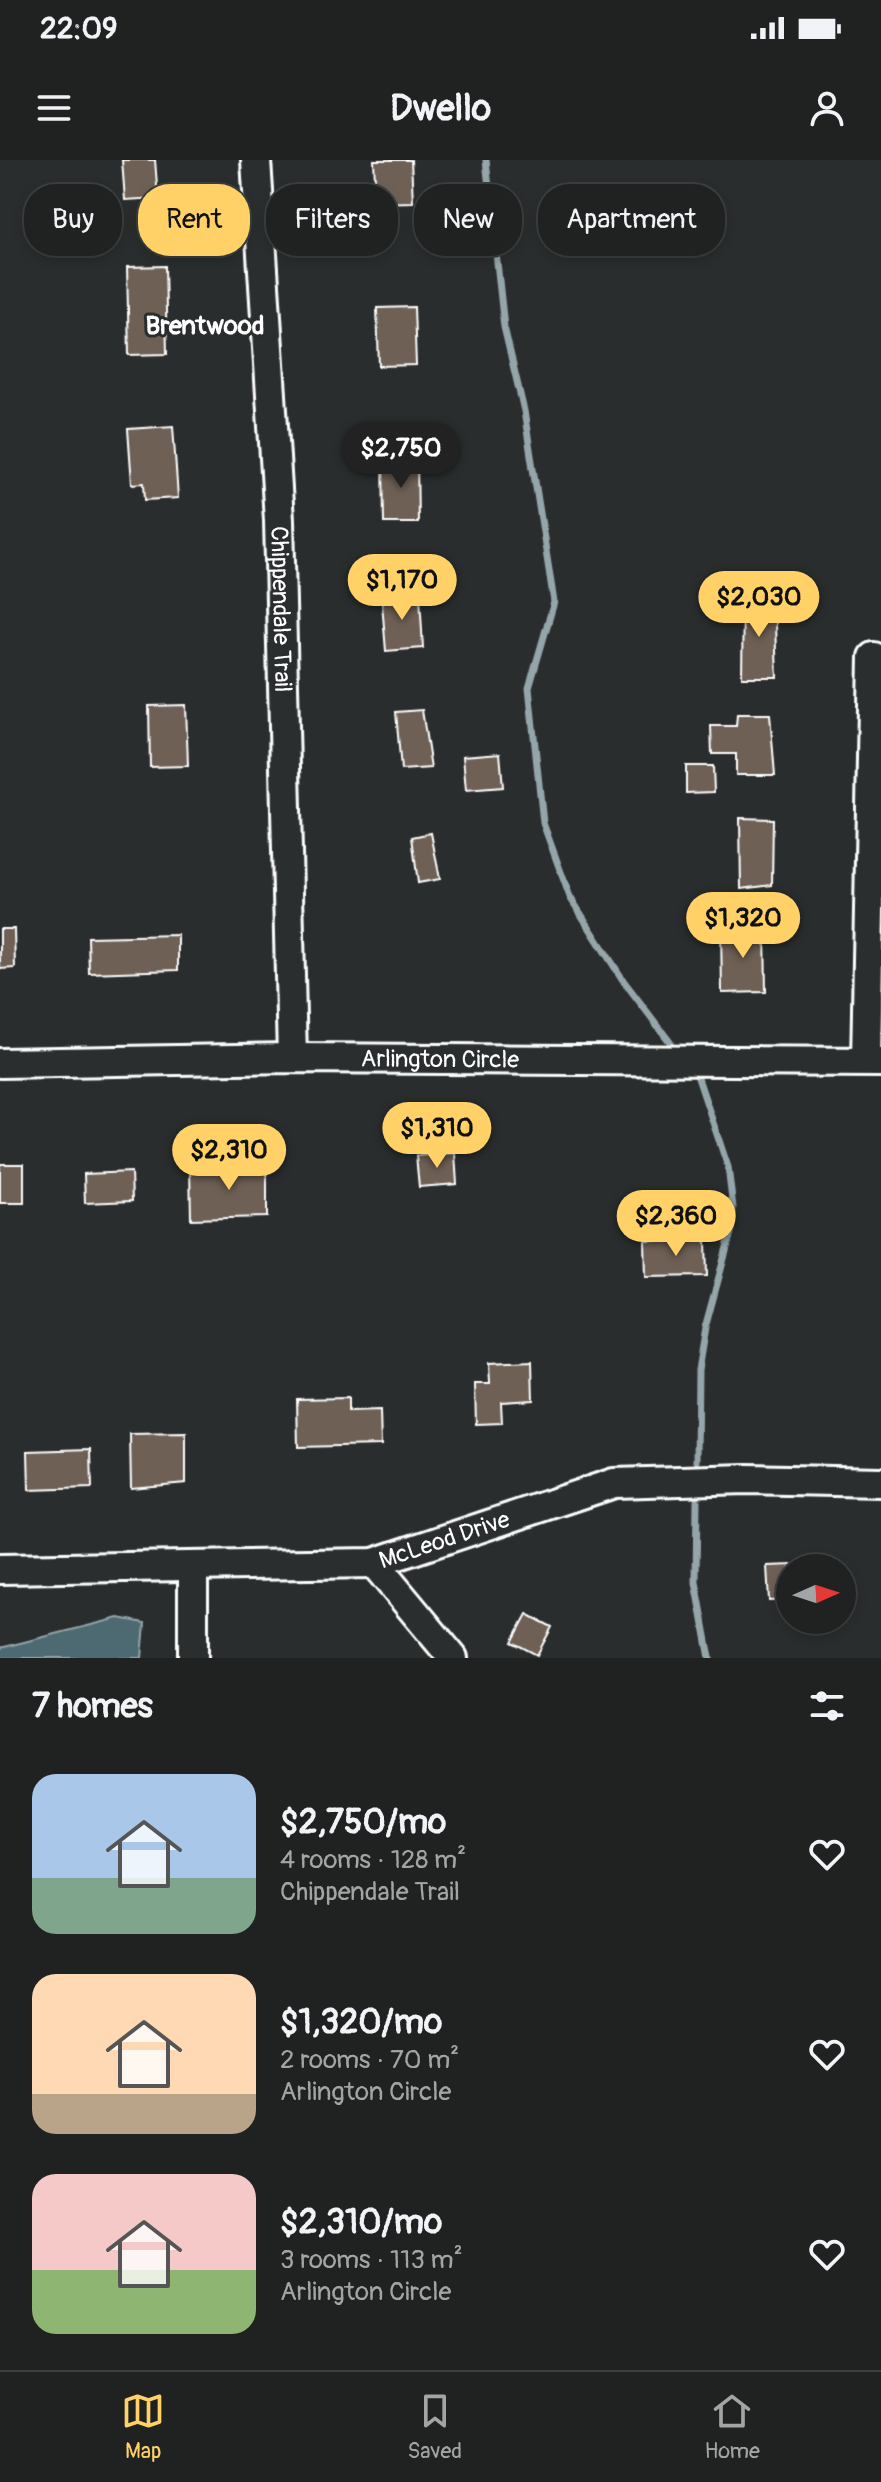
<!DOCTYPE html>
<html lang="en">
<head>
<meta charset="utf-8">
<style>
	:root { --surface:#202222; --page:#282a2a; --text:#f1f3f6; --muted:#a2a4a5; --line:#3d3f40; --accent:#ffd166 }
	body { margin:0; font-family:Pangolin,sans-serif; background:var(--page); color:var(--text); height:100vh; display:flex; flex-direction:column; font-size:30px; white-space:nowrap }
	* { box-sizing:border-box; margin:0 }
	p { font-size:26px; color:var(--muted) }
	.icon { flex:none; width:44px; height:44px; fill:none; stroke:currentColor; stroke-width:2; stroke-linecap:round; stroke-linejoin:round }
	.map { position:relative; height:1498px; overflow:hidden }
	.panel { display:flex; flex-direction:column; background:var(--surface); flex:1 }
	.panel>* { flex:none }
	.banner { position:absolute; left:24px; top:24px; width:834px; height:72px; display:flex; gap:16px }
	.needle { width:52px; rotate:87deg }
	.controls { position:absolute; left:776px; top:1394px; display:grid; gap:16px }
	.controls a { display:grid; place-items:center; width:80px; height:80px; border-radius:50%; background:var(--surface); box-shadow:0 4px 12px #0003,0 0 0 2px var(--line); font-size:40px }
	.price { position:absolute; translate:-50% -68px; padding:0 18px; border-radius:28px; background:var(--accent); color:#111; font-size:26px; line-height:52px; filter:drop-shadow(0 2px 4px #0008) }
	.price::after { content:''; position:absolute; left:50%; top:48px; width:24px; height:18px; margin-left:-12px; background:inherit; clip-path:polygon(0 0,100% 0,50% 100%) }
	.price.selected { background:#222; color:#fff }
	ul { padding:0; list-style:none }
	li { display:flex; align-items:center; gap:24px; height:200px; padding:0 32px }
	li span { display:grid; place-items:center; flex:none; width:224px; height:160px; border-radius:24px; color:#555 }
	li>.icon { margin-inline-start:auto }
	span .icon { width:96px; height:96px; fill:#fffc; stroke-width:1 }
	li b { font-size:34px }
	h2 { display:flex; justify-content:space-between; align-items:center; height:96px; padding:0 32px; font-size:34px }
	.chip { padding:0 28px; border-radius:32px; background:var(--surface); box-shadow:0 4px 12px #0003,0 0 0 2px var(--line); font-size:28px; line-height:72px }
	.chip.selected { background:var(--accent); color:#111 }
	.status { display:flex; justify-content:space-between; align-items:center; height:56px; padding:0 40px; background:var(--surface); direction:ltr }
	.status svg { height:22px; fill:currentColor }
	header { display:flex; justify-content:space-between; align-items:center; height:104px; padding:0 32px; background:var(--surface); font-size:36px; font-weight:800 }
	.tab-bar { display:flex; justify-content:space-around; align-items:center; height:112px; border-top:2px solid var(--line); background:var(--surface); font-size:22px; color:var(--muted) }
	.tab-bar a { display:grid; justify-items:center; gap:4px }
	.tab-bar .selected { color:var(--accent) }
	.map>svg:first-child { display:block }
	.water { fill:#4d6a72; stroke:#94a6aa; stroke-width:2 }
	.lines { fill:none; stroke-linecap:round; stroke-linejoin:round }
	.stream { stroke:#94a6aa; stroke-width:7 }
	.building { fill:#6e6054; stroke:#fff; stroke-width:2 }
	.minor-casing { stroke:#fff; stroke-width:34 }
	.minor { stroke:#2a2d2e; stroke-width:28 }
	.labels { text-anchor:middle; stroke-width:6; stroke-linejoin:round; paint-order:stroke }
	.street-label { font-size:24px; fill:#fff; stroke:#2a2d2e }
	.neighbourhood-label { font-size:26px; font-weight:bold; fill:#fff; stroke:#2a2d2e }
</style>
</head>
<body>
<div class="status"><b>22:09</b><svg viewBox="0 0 49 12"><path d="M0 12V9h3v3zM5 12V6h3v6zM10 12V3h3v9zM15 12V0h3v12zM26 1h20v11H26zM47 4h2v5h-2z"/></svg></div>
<header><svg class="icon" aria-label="menu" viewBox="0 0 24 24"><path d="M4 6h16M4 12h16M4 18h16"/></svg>Dwello<svg class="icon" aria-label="person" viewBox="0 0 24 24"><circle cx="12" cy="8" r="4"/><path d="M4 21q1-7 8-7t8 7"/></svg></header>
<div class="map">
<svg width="881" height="1498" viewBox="0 0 881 1498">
	<rect width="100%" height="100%" fill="#2a2d2e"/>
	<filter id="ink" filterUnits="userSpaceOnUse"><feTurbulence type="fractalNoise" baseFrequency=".0125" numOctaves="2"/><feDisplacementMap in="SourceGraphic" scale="16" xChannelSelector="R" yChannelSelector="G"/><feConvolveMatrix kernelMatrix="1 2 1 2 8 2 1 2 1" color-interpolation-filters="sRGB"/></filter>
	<g filter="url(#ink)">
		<path class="water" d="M119,1458L145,1463L142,1498H0V1488Z"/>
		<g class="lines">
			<path class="stream" d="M486,0L504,167L524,251L554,442L529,528L543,663L570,737L623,820L670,882
				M697,1301L698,1210L705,1168L732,1069L733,1048L728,1007L698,918
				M697,1340L696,1422L710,1498"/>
		</g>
		<path class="building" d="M122,0H155L158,38L125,40Z
			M374,0H411L413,42L376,43Z
			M165,106L167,194L129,195L127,107Z
			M414,147L416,205L379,206L377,148Z
			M173,266L178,338L145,340L144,323L132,324L128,269Z
			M417,297L418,363H384L383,298Z
			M394,430L395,438L420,436L423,488L386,491L381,431Z
			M743,438L774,439L777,517H742Z
			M186,545L188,606L150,607L149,546Z
			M422,550L431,608L401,610L396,552Z
			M737,554H770L775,615H736V594H712L711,566H736Z
			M500,593L503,627L466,630L463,596Z
			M686,606H713L714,632L686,633Z
			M740,658L773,659L772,725L741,729Z
			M431,673L440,719L418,723L412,677Z
			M721,768H765L766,832L722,833Z
			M0,769H14L15,808L0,809Z
			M178,775V810L89,813L88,777Z
			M455,993L457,1024L419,1027L416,996Z
			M0,1004H24V1043H0Z
			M267,1005V1057L191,1059L190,1006Z
			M131,1012L132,1041L85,1043L84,1014Z
			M706,1080L707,1116L646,1117L645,1081Z
			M532,1201L533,1240L501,1242L502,1263L476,1264L475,1224H490L489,1203Z
			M348,1238V1252L380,1251L381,1285L298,1287L297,1239Z
			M186,1273V1323L131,1328L130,1274Z
			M91,1289L92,1328L29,1330L28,1291Z
			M822,1404V1408H790V1440L769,1441L767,1406Z
			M527,1454L552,1467L537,1495L512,1482Z"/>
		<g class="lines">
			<g class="minor-casing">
				<g id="minor">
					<path id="s1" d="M256,0L279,360L292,898"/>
					<path d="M866,901L874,497"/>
					<path id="s2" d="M0,903L292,898L881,902"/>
					<path d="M374,1403L453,1498"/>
					<path id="s3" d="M0,1409L374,1403L614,1323L747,1319L881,1322"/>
					<path d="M193,1498V1406"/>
				</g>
			</g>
			<use href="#minor" class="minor"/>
		</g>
	</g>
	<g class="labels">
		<g class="street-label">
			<text dy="8" stroke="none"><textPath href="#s1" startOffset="450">Chippendale Trail</textPath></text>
			<text dy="8" stroke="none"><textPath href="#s2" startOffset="440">Arlington Circle</textPath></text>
			<text dy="8" stroke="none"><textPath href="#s3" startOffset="448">McLeod Drive</textPath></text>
		</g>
		<g class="neighbourhood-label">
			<text x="205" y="174">Brentwood</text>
		</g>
	</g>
</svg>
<div class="controls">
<a><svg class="needle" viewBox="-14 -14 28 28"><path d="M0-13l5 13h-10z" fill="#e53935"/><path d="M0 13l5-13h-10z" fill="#a2a4a5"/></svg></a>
</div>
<b class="price selected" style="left:401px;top:330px">$2,750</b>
<b class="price" style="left:402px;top:462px">$1,170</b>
<b class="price" style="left:759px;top:479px">$2,030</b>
<b class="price" style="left:743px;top:800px">$1,320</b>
<b class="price" style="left:437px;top:1010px">$1,310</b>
<b class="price" style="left:229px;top:1032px">$2,310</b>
<b class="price" style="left:676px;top:1098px">$2,360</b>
<div class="banner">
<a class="chip">Buy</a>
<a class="chip selected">Rent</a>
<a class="chip">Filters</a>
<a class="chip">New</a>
<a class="chip">Apartment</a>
</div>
</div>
<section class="panel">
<h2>7 homes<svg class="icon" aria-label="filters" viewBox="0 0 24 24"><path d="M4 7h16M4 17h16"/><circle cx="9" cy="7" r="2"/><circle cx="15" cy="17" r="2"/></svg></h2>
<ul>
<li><span style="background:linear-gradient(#a9c7e8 65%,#7fa58c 0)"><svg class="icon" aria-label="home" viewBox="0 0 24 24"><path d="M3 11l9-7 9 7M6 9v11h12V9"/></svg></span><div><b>$2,750/mo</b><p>4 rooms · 128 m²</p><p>Chippendale Trail</p></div><svg class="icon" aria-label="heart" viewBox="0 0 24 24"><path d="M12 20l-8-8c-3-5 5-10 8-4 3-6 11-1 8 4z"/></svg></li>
<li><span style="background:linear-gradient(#ffd9b3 75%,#b9a48a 0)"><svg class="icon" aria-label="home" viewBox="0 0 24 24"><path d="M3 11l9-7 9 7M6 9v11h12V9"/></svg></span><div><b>$1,320/mo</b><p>2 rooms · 70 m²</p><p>Arlington Circle</p></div><svg class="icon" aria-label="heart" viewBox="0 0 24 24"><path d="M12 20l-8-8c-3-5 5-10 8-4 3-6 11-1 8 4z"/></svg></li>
<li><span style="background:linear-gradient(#f6c9c9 60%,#8fb573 0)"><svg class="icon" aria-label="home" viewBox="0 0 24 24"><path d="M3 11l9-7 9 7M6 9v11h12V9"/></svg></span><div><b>$2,310/mo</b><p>3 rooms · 113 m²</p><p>Arlington Circle</p></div><svg class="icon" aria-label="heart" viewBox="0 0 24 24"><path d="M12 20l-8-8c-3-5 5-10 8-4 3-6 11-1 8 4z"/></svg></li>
</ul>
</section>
<nav class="tab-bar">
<a class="selected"><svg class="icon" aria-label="map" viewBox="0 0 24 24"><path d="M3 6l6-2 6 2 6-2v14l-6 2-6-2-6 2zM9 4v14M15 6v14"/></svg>Map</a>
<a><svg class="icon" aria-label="saved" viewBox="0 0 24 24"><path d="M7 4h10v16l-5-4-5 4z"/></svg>Saved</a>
<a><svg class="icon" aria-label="home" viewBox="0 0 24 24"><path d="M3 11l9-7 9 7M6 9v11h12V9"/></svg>Home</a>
</nav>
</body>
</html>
